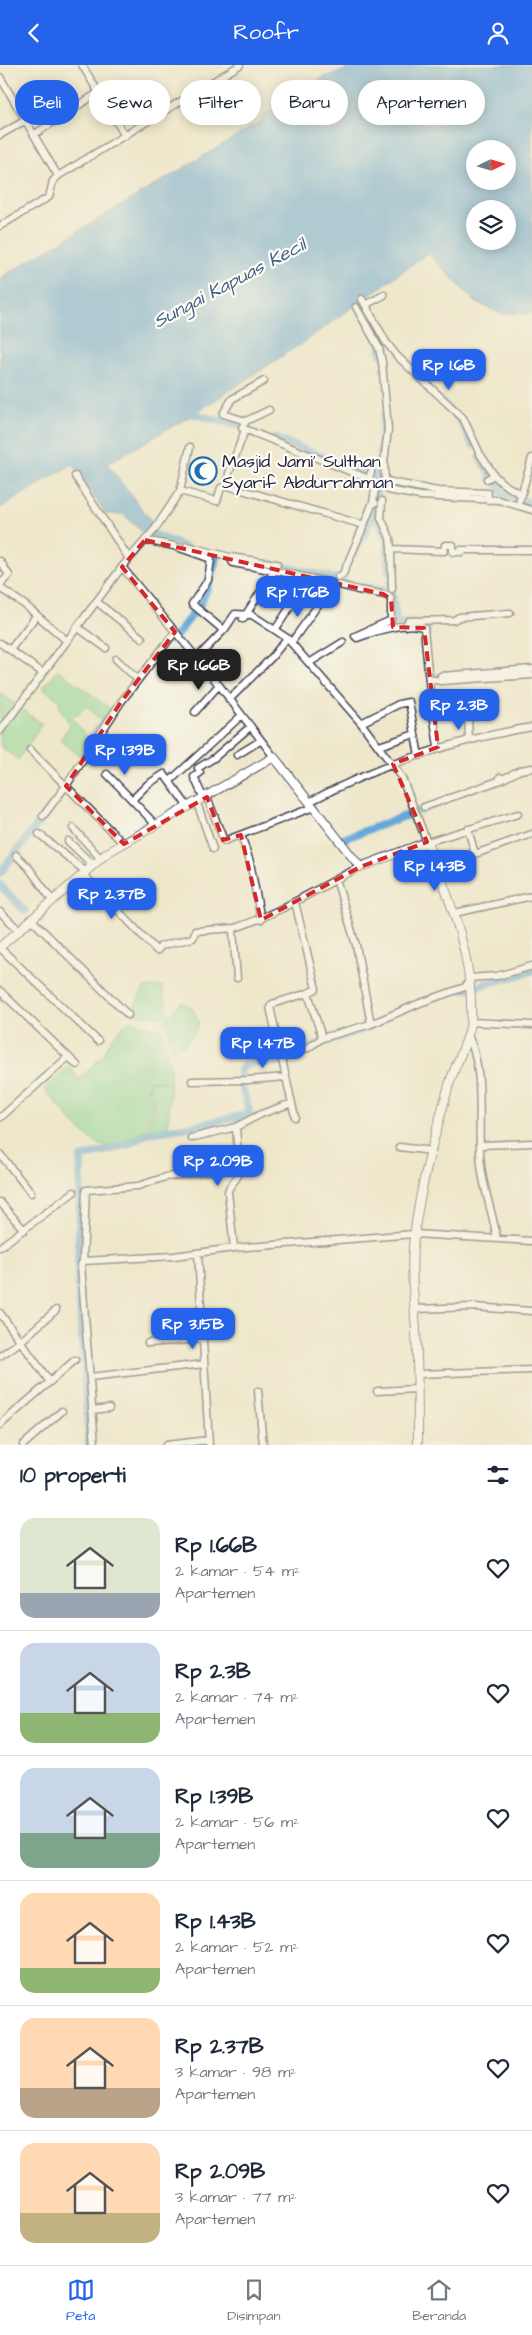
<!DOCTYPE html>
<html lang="id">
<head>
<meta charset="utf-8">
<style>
	:root { --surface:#fff; --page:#f6f6f7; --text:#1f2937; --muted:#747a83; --line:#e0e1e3; --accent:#2563eb }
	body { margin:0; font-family:"Architects Daughter",sans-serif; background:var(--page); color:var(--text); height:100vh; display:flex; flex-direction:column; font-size:19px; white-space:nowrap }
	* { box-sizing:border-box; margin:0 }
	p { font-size:16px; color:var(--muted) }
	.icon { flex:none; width:28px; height:28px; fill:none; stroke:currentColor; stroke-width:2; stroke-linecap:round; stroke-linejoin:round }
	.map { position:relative; height:1380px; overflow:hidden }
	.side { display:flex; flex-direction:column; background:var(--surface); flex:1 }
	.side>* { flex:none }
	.hud { position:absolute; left:15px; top:15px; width:502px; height:45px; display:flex; gap:10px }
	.needle { width:32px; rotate:85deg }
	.buttons { position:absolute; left:466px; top:75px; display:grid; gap:10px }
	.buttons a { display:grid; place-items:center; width:50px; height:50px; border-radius:50%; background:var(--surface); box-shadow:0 2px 12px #0003; font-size:25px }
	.price { position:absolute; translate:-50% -42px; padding:0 11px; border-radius:10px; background:var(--accent); color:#fff; font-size:16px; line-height:32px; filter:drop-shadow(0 1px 2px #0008) }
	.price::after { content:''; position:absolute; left:50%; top:30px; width:15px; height:11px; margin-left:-8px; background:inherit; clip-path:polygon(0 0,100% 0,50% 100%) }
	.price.current { background:#222; color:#fff }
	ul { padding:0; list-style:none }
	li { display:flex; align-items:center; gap:15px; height:125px; padding:0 20px }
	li+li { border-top:1px solid var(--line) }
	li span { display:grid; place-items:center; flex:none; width:140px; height:100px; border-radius:15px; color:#555 }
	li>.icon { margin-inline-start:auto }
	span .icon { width:60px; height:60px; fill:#fffc; stroke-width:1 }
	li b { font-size:21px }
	h2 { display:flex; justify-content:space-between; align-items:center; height:60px; padding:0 20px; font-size:21px }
	.chip { padding:0 18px; border-radius:22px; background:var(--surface); box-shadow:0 2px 12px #0003; font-size:18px; line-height:45px }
	.chip.current { background:var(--accent); color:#fff }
	header { display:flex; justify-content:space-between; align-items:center; height:65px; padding:0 20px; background:var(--accent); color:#fff; font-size:22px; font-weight:600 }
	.dock { display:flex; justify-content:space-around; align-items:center; height:70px; border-top:1px solid var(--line); background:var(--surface); font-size:14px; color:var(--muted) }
	.dock a { display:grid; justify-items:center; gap:2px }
	.dock .current { color:var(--accent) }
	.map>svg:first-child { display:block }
	.green { fill:#80d496; stroke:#517b68 }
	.water { fill:#65a7d9; stroke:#44648a; fill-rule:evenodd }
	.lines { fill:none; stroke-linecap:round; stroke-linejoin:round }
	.canal { stroke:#65a7d9; stroke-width:8 }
	.minor-casing { stroke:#414051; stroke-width:9 }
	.tertiary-casing { stroke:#414051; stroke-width:10 }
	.minor { stroke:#fff; stroke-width:6 }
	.tertiary { stroke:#fff; stroke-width:8 }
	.marked { fill:none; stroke:#d62828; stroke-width:4; stroke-dasharray:10 6; stroke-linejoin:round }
	.labels { text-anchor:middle; stroke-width:4.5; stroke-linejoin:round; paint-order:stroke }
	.poi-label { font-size:18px; fill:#22223b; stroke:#fdfcf7; text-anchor:start }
	.water-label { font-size:19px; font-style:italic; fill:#405e82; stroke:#fdfcf7 }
</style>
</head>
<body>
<header><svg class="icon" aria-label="back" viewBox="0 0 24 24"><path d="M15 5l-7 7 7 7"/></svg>Roofr<svg class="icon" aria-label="person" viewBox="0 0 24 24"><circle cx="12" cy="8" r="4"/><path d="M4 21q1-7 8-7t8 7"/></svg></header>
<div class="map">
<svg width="532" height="1380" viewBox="0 0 532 1380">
	<rect width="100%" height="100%" fill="#fdfcf7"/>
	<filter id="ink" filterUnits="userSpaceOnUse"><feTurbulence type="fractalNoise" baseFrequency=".02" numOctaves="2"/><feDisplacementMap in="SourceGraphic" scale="10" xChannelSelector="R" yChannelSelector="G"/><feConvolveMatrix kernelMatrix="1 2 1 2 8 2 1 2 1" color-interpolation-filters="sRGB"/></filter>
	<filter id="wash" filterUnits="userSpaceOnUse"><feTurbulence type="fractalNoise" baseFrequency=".0096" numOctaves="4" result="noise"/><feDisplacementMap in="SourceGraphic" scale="20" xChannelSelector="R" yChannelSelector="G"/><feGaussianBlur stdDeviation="1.12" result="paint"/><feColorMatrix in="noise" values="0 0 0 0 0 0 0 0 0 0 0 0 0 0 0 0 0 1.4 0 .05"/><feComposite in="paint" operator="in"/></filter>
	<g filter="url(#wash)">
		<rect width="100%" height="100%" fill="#eee7cb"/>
		<path class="green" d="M58,605L111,644L101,656L87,641L72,653L87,672L80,691L60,675L70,660L59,641L60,636L43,623Z
			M0,628L42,659L18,695L0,681Z
			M162,921L169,950L158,952L131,948L144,923Z
			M182,937L193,944L199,958C194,972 186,981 172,985L168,970L169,964L163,958Z
			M129,955L163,965L170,1002V1017L150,1015L147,1026L153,1033L147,1063C137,1070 115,1083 104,1081C85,1077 58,1039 44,1024L69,1001L79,1015L104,989L112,973Z
			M151,1016L171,1019L168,1062L149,1065L155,1032L149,1025Z"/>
		<path class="water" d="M352,0H532V248L502,249L475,237L428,188L307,275L194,349L107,399L156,462L146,471L123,449H106L73,399L0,443V213L260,57L265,49L324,12L346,5ZM475,84H508V116H475ZM475,144H508V176H475Z"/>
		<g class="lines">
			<path class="canal" d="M360,241L380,276L381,289
				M426,322L460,355L473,380
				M194,349L248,363
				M384,350L379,405L375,419L378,440L375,445L387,474L389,507
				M275,373L376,413
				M480,393L504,430L532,438
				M375,419L440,429
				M150,468L187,483
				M355,488L375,445
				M270,499L338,514L343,511
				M338,514L352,521L390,526
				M390,518L397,558H426L427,571
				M173,575L200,539L207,524L217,491
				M429,600L430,609L435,612L447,611
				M85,691L92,672L109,653
				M343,774L435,740
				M0,808L48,746
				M0,820L25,846
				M464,925L532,906
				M89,1380L78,1211L81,1093L129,1079L148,1068L190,1062L249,1049C249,1032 232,1014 244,1000L258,997L277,998L297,991L319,979L367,963"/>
		</g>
	</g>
	<g filter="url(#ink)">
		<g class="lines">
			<g class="minor-casing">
				<path id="minor" d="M82,0L125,71
					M0,12L58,111
					M35,69L99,27
					M0,70L26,55
					M0,161L49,132L53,116L58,111L240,0
					M362,234L386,277L397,291L463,353L480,389L494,410L502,418L522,430
					M356,242L379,283L382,297L388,364L384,398L385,416L438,426L488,428L487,435
					M368,244L367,239L384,230
					M269,345L246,356L242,363L369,414
					M246,356L223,349L232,334L264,316
					M245,365L229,408L228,421L364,460L373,437
					M190,382L180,426L155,464L122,502L219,620L274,692
					M371,407L369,414L375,424L373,437L375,438
					M75,411L128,492
					M487,414L494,410
					M391,419L388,425L420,431L499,435L532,445
					M180,426L217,436L221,423L228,421
					M382,436L381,453L390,473L391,484
					M518,441L532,393
					M145,475L174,481L211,494L208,515L192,539L222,564L221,568
					M186,485L187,481L230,492
					M0,496L9,510L0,520
					M338,512L343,509L364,460
					M0,523L25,540L67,576
					M392,524L391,484L444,486L445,480H453V487H461L460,485H532
					M97,537L142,573
					M243,554L274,506L277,499L230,492L233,498C275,506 317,513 358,525C368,527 378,528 388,531L391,534V555L355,571L357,573C373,567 409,555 424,563L430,627L438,682
					M406,561L408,556L454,555L459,552L510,548
					M77,562L106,583
					M275,565L300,527
					M0,578L43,608
					M291,578L328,526
					M10,585L36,551
					M197,593L225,564L235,549L252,550L287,573L361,658L402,713L427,777L518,749
					M116,594L137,614
					M309,598L343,577
					M429,614L441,616L532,610
					M441,616V611L532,604
					M229,635L272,592L287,573
					M195,647L219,620
					M468,652L469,675
					M361,658L399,639L409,637L419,691
					M0,666L122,502
					M379,681L415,669
					M30,685L124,779
					M237,690L260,676
					M107,709L156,760
					M500,712L501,715L520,705L532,703
					M170,716L241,651
					M207,732L224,776L314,742
					M133,734L148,719L164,709L188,742
					M204,734L194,712L200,708L198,703L214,693L250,662
					M309,737C379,700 454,675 532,662
					M197,738L213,784
					M424,742L501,715
					M43,751L66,721L121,637L175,567
					M73,763L101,794
					M468,764L475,789L532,769
					M39,769L86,807
					M241,770L250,797L261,855
					M68,776L93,800
					M16,790L29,803L52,835
					M83,809L157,886L161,881L193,873L195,866L235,863
					M336,814L356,880L371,959
					M295,837L316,924L308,928L272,939L270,942L295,1052
					M0,847L19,865
					M455,848L532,831
					M31,854L128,950
					M0,883L98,976
					M237,913L233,866L235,863C280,848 318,823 360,802
					M469,913L497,911L532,901
					M0,926L77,1000
					M308,928L322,973
					M471,957L532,960
					M468,970C489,1014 473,1072 484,1118C488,1137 494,1155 497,1174
					M280,988L308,983L322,973L371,959L420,938L465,922L469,916
					M192,1016L248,1015L286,1012
					M0,1053L68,992
					M191,1073L236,1062L261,1049L292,1038
					M481,1080L532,1078
					M399,1082L432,1086
					M0,1089L31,1128
					M0,1137L24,1165
					M0,1182L74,1127
					M234,1183L228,1127C229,1119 237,1116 239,1108L236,1062
					M198,1188L209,1380
					M83,1196L86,1125L138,1121L166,1112L240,1102
					M415,1244L474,1242L532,1246
					M0,1248L50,1317
					M148,1278L203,1274
					M0,1291L20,1277L56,1245
					M418,1309L532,1305
					M90,1312L204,1299
					M258,1326L263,1380
					M377,1326L418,1324
					M92,1345L109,1343
					M0,1360L75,1295
					M23,1380L62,1346
					M95,1380L81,1200L83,1196L174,1191L234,1183L414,1169L532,1176
					M166,1380L208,1375"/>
			</g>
			<g class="tertiary-casing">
				<path id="tertiary" d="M0,882L107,788L274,692L360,802L427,777C450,835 474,892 471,956C470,973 454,1002 449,1020C435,1070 420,1121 414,1172C410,1203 414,1235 416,1266C418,1304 418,1342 418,1380"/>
			</g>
			<use href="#minor" class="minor"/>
			<use href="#tertiary" class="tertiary"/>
		</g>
	</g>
	<path d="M0 0H532V1380H0ZM145,475L383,529L391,534L393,562L424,563L438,682L393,699L427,777L360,802L261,855L241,770L223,775L207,732L124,779L66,721L121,637L175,567L122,502Z" fill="#eee7cb" fill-opacity=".55" fill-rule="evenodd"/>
	<path class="marked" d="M145,475L383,529L391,534L393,562L424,563L438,682L393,699L427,777L360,802L261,855L241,770L223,775L207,732L124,779L66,721L121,637L175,567L122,502Z"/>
	<defs>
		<g id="mosque-ring" transform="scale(1.4375)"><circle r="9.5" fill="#fdfcf7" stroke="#1f6fb2" stroke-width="1.5"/><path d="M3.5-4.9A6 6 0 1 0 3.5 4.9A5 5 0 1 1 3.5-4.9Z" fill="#1f6fb2"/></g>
	</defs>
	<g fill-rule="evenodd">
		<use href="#mosque-ring" x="203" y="406"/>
	</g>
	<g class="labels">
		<g class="poi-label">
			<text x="222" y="402">Masjid Jami' Sulthan<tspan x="222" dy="21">Syarif Abdurrahman</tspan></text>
		</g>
		<g class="water-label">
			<text transform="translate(229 217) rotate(-28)" y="7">Sungai Kapuas Kecil</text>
		</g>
	</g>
</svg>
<div class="buttons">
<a><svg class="needle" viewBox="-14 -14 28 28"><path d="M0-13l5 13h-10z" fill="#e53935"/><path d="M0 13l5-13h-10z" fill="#747a83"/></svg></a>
<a><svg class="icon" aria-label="layers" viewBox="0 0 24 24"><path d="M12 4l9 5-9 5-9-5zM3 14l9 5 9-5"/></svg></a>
</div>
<b class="price" style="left:449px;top:326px">Rp 1.6B</b>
<b class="price" style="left:298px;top:553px">Rp 1.76B</b>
<b class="price current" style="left:199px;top:626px">Rp 1.66B</b>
<b class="price" style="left:459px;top:666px">Rp 2.3B</b>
<b class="price" style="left:125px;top:711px">Rp 1.39B</b>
<b class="price" style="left:435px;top:827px">Rp 1.43B</b>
<b class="price" style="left:112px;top:855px">Rp 2.37B</b>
<b class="price" style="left:263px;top:1004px">Rp 1.47B</b>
<b class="price" style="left:218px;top:1122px">Rp 2.09B</b>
<b class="price" style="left:193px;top:1285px">Rp 3.15B</b>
<div class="hud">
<a class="chip current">Beli</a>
<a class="chip">Sewa</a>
<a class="chip">Filter</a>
<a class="chip">Baru</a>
<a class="chip">Apartemen</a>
</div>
</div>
<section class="side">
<h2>10 properti<svg class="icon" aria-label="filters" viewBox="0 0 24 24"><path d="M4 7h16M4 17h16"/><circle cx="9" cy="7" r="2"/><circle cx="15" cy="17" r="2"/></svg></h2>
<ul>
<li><span style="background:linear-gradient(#dfe7d0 75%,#9aa5b1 0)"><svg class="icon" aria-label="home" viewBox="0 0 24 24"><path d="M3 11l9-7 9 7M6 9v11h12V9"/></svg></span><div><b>Rp 1.66B</b><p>2 kamar · 54 m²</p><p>Apartemen</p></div><svg class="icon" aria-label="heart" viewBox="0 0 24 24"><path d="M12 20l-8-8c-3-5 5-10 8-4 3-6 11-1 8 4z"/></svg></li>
<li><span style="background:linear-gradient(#c9d6e8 70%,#8fb573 0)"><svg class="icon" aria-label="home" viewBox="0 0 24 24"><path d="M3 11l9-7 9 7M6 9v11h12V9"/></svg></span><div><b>Rp 2.3B</b><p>2 kamar · 74 m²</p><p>Apartemen</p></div><svg class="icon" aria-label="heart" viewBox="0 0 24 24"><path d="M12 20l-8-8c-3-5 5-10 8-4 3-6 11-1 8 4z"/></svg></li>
<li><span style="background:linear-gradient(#c9d6e8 65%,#7fa58c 0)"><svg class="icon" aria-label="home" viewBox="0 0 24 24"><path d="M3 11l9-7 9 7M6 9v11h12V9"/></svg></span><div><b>Rp 1.39B</b><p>2 kamar · 56 m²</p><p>Apartemen</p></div><svg class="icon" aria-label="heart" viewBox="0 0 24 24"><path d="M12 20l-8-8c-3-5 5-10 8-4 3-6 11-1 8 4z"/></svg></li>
<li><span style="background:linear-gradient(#ffd9b3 75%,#8fb573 0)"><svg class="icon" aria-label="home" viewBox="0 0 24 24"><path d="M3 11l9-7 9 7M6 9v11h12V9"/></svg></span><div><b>Rp 1.43B</b><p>2 kamar · 52 m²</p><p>Apartemen</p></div><svg class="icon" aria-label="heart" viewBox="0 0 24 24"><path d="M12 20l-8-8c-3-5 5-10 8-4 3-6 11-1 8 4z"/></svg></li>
<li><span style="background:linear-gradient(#ffd9b3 70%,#b9a48a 0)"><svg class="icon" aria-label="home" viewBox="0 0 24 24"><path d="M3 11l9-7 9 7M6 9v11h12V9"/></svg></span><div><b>Rp 2.37B</b><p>3 kamar · 98 m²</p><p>Apartemen</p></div><svg class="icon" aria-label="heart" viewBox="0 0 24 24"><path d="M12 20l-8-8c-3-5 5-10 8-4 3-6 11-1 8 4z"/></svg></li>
<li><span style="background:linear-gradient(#ffd9b3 70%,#c2b280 0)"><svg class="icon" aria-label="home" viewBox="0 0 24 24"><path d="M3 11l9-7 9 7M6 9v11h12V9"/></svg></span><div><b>Rp 2.09B</b><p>3 kamar · 77 m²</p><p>Apartemen</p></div><svg class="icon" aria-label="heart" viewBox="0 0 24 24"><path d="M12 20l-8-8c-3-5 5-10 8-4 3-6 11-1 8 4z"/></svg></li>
</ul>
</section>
<nav class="dock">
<a class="current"><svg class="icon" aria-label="map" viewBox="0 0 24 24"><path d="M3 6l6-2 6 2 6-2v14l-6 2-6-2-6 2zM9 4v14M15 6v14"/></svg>Peta</a>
<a><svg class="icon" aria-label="saved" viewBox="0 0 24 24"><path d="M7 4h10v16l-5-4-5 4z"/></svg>Disimpan</a>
<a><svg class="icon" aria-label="home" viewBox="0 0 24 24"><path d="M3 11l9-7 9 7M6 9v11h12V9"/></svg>Beranda</a>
</nav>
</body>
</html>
